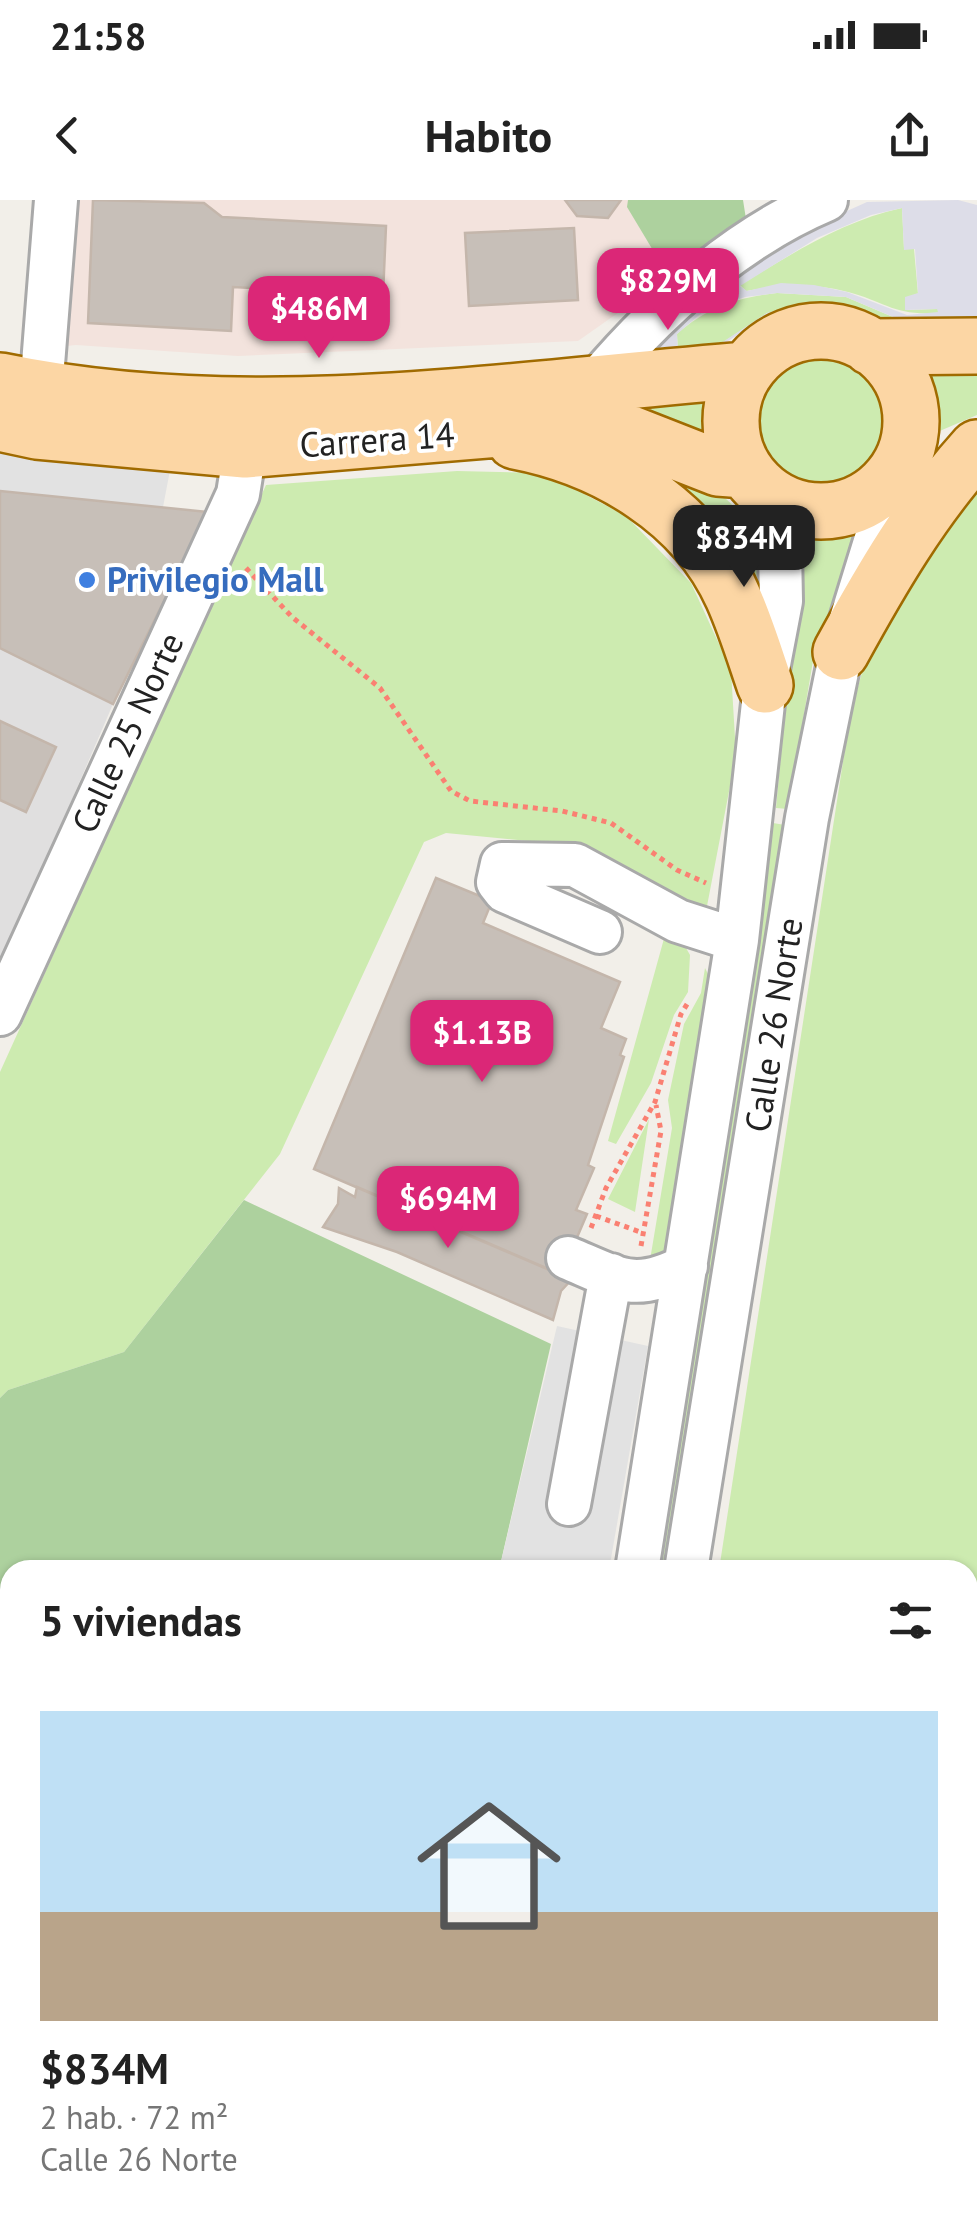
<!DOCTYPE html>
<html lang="es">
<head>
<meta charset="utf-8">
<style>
	:root { --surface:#fff; --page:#f2f2f2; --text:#222; --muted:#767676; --accent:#db2777 }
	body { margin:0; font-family:"PT Sans",sans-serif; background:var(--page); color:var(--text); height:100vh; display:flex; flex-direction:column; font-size:38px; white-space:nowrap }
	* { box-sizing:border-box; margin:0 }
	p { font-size:32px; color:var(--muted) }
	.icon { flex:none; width:55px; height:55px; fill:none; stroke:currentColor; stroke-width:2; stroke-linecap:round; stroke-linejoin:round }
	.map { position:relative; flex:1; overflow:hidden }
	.details { position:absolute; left:0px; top:1360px; width:978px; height:672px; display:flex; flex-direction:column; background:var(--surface); border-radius:30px 30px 0 0; box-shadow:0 2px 8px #0004 }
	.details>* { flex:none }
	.price { position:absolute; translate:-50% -85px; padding:0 22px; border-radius:20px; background:var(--accent); color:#fff; font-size:32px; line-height:65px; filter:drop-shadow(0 2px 5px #0008) }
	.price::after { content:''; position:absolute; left:50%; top:60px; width:30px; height:22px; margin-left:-15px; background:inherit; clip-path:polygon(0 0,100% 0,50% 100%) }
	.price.selected { background:#222; color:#fff }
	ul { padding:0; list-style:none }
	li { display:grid; align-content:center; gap:20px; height:530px; padding:0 40px }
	li span { display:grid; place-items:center; height:310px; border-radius:0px; color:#555 }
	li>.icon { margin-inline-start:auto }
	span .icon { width:180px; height:180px; fill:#fffc; stroke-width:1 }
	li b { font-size:42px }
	h2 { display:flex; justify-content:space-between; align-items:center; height:120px; padding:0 40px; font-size:42px }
	.status { display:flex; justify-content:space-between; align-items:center; height:70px; padding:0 50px; background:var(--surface); direction:ltr }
	.status svg { height:28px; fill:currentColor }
	header { display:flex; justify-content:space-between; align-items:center; height:130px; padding:0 40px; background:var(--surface); font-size:45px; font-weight:600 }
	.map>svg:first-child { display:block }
	.residential { fill:#e0dfdf }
	.military { fill:#f3e3dd }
	.farmland { fill:#eef0d5 }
	.grass { fill:#cdebb0 }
	.forest { fill:#add19e }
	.parking { fill:#e2e2e2 }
	.plaza { fill:#dddde8; fill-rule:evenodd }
	.building { fill:#c7bfb8; stroke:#c4b6ab; stroke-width:2.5 }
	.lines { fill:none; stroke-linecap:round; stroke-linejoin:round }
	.minor-casing { stroke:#a9a9a9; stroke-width:48 }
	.major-casing { stroke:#a06b00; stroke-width:60 }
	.path { stroke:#fa8072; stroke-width:5; stroke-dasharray:5 5; stroke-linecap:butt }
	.minor { stroke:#fff; stroke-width:42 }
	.major { stroke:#fcd6a4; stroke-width:55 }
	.shop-dot { fill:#3f7fe0; stroke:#fff; stroke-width:4 }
	.labels { text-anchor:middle; stroke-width:8; stroke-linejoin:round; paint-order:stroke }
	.street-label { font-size:35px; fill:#222; stroke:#fff }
	.shop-label { font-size:35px; font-weight:bold; fill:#366cbe; stroke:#fff; text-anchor:start }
</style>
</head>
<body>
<div class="status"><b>21:58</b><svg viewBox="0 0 49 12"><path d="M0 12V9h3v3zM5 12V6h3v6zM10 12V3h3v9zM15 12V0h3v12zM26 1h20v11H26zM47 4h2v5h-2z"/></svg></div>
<header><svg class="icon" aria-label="back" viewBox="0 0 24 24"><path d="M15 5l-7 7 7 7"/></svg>Habito<svg class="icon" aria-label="share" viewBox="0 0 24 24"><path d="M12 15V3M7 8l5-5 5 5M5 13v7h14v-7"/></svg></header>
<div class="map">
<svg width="977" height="2031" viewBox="0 0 977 2031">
	<rect width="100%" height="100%" fill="#f2efe9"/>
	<path class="residential" d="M0,448L113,504L0,767Z"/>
	<path class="military" d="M33,0H628V8L669,77L578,141L238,156L76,145L20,151Z"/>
	<path class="farmland" d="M977,1480V2031H897L904,2023L968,2022V1499Z"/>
	<path class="grass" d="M902,8L904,49H914L918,94L906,110L938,109V113C894,116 886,102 848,92C814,83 780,84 746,91L740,85C792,54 842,21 902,8Z
		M777,93L846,97L914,126L811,102L767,113L716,147L678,153L677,134C708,107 736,98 777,93Z
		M750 221a70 70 0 1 1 140 0a70 70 0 1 1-140 0Z
		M977,162V215L935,233L929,229L927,199L918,168Z
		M712,194L711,239L602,204Z
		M587,239C639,258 725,273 748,329C757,352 757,382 761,406Z
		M457,271L544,273L626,316L691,383L731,470L736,555L707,706L681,712L558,644L446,633L424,642L280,954L124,1152L8,1190L0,1198V872L266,285Z
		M977,290V1426L968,1427V1370H719L850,516L875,425L916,350Z
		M857,326L862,329L814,455L788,609L776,608L801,337L809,332Z
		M773,623L785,625L667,1370H654Z
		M665,735L682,741L690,755L688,792L674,815L651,883L616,944L608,941Z
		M705,768L717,792L668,1056L650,1060L672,928L668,900L684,824L701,793Z
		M649,919L635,1012L608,999Z"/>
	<path class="forest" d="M628,0H743L746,19L669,77L627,7Z
		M244,1000L551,1144L499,1370H10V1980L0,1969V1198L8,1190L124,1152Z
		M52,2023H495L493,2031H61Z
		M743,2023V2022L904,2023L897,2031H739L736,2027Z"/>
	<path class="parking" d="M0,247L171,265L163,307L0,291Z
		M557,1126L648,1146L609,1370H499Z"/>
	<path class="plaza" d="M958,0L977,5V122L915,129L811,104L767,115L716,149L656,156L652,142L669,126L788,42L827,20L867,2ZM902,8L904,50L915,49L918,93L905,97V110L937,109L938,112L907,115L847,92L814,85L781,83L747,91L740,86L817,38L871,15ZM777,93L846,97L905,122L811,102L767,113L715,147L678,153L677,134L704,111L745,97Z"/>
	<path class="building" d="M93,0L204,3L222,17L386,26L383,95L233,87L231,131L88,123Z
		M565,0H621L608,18L577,16Z
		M574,28L578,100L469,106L465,33Z
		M0,291L208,312L113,504L0,448Z
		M0,521L56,547L26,612L0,600Z
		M436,678L492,701L483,723L620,782L601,828L626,839L620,855L624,857L588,965L594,968L576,1010L587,1014L561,1075L314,969Z
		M357,987L572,1079L561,1091L553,1120L397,1052L323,1027L338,1004L339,988L355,997Z"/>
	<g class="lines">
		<g class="minor-casing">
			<path id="minor" d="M596,182C659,108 736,38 826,0
				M39,215L56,0
				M600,732L505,691L498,682L502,664L575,665L678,721L737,740
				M0,814L238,294L245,250
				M568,1058C618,1079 635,1093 686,1066
				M569,1304L611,1075
				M637,1370L737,740L765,485L781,401L780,349L770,295
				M686,1370L807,618L841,452L878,332L883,286
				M519,2031L520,2022
				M570,2031L572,2022"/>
		</g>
		<g class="major-casing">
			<path id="major" d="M731 221a90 90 0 1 1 180 0a90 90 0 1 1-180 0Z
				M871,147L977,146
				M0,181C246,232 499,190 747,170
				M0,223L37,231L245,250L598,221L718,268L745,270
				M515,241C605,258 695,311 733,397C746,426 755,456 765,485
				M841,452C881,379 921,310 977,248"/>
		</g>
		<path class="path" d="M246,368L292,417L380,488L451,591L470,601L562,611L611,623L677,670L706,683
			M596,1016L643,1033
			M591,1028L606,988L655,902L681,814L689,801
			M641,1046L661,931L656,905"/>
		<use href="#minor" class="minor"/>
		<use href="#major" class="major"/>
	</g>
	<circle class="shop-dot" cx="87" cy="380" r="10"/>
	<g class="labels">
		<g class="street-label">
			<text transform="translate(377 240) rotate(-4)" y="12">Carrera 14</text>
			<text transform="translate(128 533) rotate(-65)" y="12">Calle 25 Norte</text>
			<text transform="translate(774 825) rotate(-81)" y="12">Calle 26 Norte</text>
		</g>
		<g class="shop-label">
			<text x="107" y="392">Privilegio Mall</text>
		</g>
	</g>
</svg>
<b class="price" style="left:668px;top:133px">$829M</b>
<b class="price" style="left:319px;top:161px">$486M</b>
<b class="price selected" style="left:744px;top:390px">$834M</b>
<b class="price" style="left:482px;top:885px">$1.13B</b>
<b class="price" style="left:448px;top:1051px">$694M</b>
<section class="details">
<h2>5 viviendas<svg class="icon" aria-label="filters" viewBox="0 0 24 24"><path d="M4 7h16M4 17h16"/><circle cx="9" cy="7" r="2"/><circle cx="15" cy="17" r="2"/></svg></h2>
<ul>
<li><span style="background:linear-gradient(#bfe0f5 65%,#b9a48a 0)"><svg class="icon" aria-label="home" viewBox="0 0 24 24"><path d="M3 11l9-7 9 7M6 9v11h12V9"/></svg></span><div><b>$834M</b><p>2 hab. · 72 m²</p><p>Calle 26 Norte</p></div></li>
</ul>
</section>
</div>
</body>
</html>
